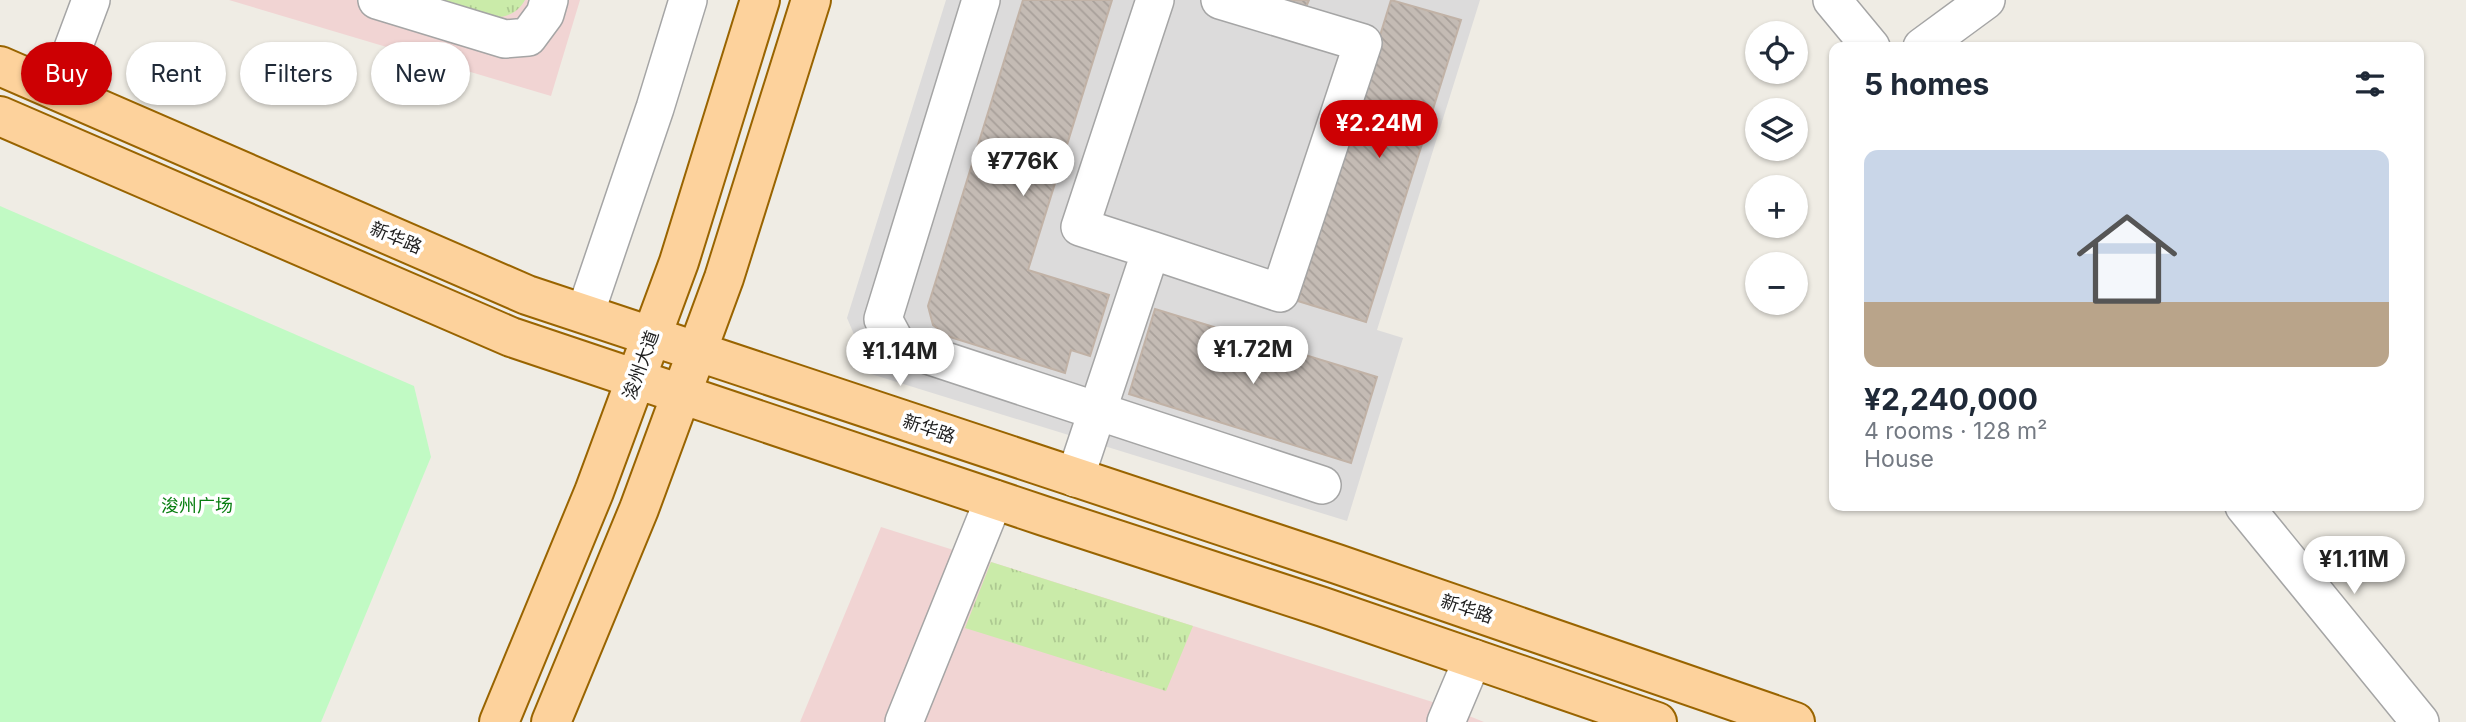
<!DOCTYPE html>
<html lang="en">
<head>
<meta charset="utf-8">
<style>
	:root { --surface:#fff; --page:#f2f2f3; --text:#1f2937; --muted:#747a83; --accent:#cd0003 }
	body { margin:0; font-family:Inter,"Noto Sans SC",sans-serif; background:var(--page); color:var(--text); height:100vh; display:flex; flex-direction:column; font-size:26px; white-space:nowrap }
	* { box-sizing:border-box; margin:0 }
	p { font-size:23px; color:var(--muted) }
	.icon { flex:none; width:38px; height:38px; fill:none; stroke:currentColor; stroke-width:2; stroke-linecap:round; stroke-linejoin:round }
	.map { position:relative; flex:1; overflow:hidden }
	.panel { position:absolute; left:1829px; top:42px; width:595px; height:469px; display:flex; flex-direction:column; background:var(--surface); border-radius:14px; box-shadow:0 2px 5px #0004 }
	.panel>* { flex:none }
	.banner { position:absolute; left:21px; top:42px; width:665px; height:63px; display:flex; gap:14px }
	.buttons { position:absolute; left:1745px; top:21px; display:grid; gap:14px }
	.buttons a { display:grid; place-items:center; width:63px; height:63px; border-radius:50%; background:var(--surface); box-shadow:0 2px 5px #0004; font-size:35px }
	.price { position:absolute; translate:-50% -60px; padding:0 16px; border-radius:24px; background:#fff; color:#222; font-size:23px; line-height:46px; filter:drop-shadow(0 2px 4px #0008) }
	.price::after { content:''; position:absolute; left:50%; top:42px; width:21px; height:16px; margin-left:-10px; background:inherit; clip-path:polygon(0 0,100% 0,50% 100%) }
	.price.current { background:var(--accent); color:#fff }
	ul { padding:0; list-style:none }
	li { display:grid; align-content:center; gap:14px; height:371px; padding:0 35px }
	li span { display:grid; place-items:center; height:217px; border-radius:14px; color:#555 }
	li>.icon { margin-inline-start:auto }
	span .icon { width:126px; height:126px; fill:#fffc; stroke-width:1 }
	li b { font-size:30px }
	h2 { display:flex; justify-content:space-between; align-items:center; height:84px; padding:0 35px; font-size:30px }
	.pill { padding:0 24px; border-radius:32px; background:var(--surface); box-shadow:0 2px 5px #0004; font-size:24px; line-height:63px }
	.pill.current { background:var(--accent); color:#fff }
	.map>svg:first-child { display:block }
	.residential { fill:#dcdbdb }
	.commercial { fill:#f1d4d3 }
	.grass { fill:url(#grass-tufts) }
	.park { fill:#c1fac4 }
	.building { fill:url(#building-back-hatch); stroke:#c1b2a6; stroke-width:2 }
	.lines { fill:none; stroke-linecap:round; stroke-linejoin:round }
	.minor-casing { stroke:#a5a5a5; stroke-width:40 }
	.major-casing { stroke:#996400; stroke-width:42 }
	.minor { stroke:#fff; stroke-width:37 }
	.major { stroke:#fdd29c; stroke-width:38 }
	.labels { text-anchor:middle; stroke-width:7; stroke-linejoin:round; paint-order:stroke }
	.street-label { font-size:18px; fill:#1e1e1e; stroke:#fff }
	.park-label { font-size:18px; fill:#0a7f12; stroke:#fff }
</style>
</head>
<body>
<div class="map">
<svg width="2466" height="722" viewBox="0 0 2466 722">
	<defs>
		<pattern id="grass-tufts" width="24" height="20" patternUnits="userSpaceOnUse" patternTransform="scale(1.75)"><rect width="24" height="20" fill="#caeba9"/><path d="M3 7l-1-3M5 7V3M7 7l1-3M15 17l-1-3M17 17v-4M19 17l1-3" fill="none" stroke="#adc991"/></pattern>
		<pattern id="building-back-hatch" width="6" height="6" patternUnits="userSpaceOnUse" patternTransform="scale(1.75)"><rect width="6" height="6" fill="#c4bbb4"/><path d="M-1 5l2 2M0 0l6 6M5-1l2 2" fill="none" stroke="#a8a09a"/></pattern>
	</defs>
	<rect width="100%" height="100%" fill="#efece4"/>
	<path class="residential" d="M946,0H1480L1377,330L1403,338L1347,521L871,374L847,318Z"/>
	<path class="commercial" d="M229,0H580L551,96Z
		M881,527L1442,705L1484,722H800Z"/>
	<path class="grass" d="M426,0H525C506,35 455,8 426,0Z
		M991,562L1193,626L1166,691L965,628Z"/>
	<path class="park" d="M0,206L414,386L431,457L321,722H0Z"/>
	<path class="building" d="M1023,0H1112L1028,270L1109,295L1090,356L1071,350L1065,373L947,336L933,325L928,306Z
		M1286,0H1309L1306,7Z
		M1391,0L1461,20L1366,322L1298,301Z
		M1155,309L1377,377L1351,463L1129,394Z"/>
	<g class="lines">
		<g class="minor-casing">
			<path id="minor" d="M377,0L505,39L528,37L545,14L549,0
				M981,0L883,319L897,345L1322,485
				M1832,0L1871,47
				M1922,47L1986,0
				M57,91L91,0
				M1151,250L1280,293L1363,43L1220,0
				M585,314L655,108L688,0
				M1075,478L1151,250L1080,227L1155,0
				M2244,506L2420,722
				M904,722L994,499
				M1446,722L1473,658"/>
		</g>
		<g class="major-casing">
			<path id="major" d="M0,66L527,295L1337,564L1795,722
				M0,116L511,337L1044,516L1323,607L1657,722
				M499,722L594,492L679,262L760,0
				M551,722L639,509L724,278L811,0"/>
		</g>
		<use href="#minor" class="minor"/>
		<use href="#major" class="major"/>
	</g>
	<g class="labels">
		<g class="street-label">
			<text transform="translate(396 238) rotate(23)" y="6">新华路</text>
			<text transform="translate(641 365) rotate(-70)" y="6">浚州大道</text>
			<text transform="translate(929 429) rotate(19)" y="6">新华路</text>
			<text transform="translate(1467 609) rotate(19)" y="6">新华路</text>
		</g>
		<g class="park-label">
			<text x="197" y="512">浚州广场</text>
		</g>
	</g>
</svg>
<div class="buttons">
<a><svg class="icon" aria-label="locate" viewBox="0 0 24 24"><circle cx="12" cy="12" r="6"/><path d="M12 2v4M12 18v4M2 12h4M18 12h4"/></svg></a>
<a><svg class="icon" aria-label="layers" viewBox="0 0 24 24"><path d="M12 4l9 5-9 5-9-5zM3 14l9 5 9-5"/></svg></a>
<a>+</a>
<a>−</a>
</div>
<b class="price current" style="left:1379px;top:160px">¥2.24M</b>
<b class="price" style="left:1023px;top:198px">¥776K</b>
<b class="price" style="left:1253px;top:386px">¥1.72M</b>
<b class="price" style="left:900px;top:388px">¥1.14M</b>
<b class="price" style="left:2354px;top:596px">¥1.11M</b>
<div class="banner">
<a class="pill current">Buy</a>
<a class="pill">Rent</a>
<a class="pill">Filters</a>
<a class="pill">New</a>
</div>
<section class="panel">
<h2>5 homes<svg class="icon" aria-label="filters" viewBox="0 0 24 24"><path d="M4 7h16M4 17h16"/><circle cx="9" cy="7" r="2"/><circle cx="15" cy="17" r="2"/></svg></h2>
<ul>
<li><span style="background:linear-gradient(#c9d6e8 70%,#b9a48a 0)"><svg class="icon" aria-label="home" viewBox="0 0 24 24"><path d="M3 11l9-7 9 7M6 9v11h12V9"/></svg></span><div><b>¥2,240,000</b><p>4 rooms · 128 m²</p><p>House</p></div></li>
</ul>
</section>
</div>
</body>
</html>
